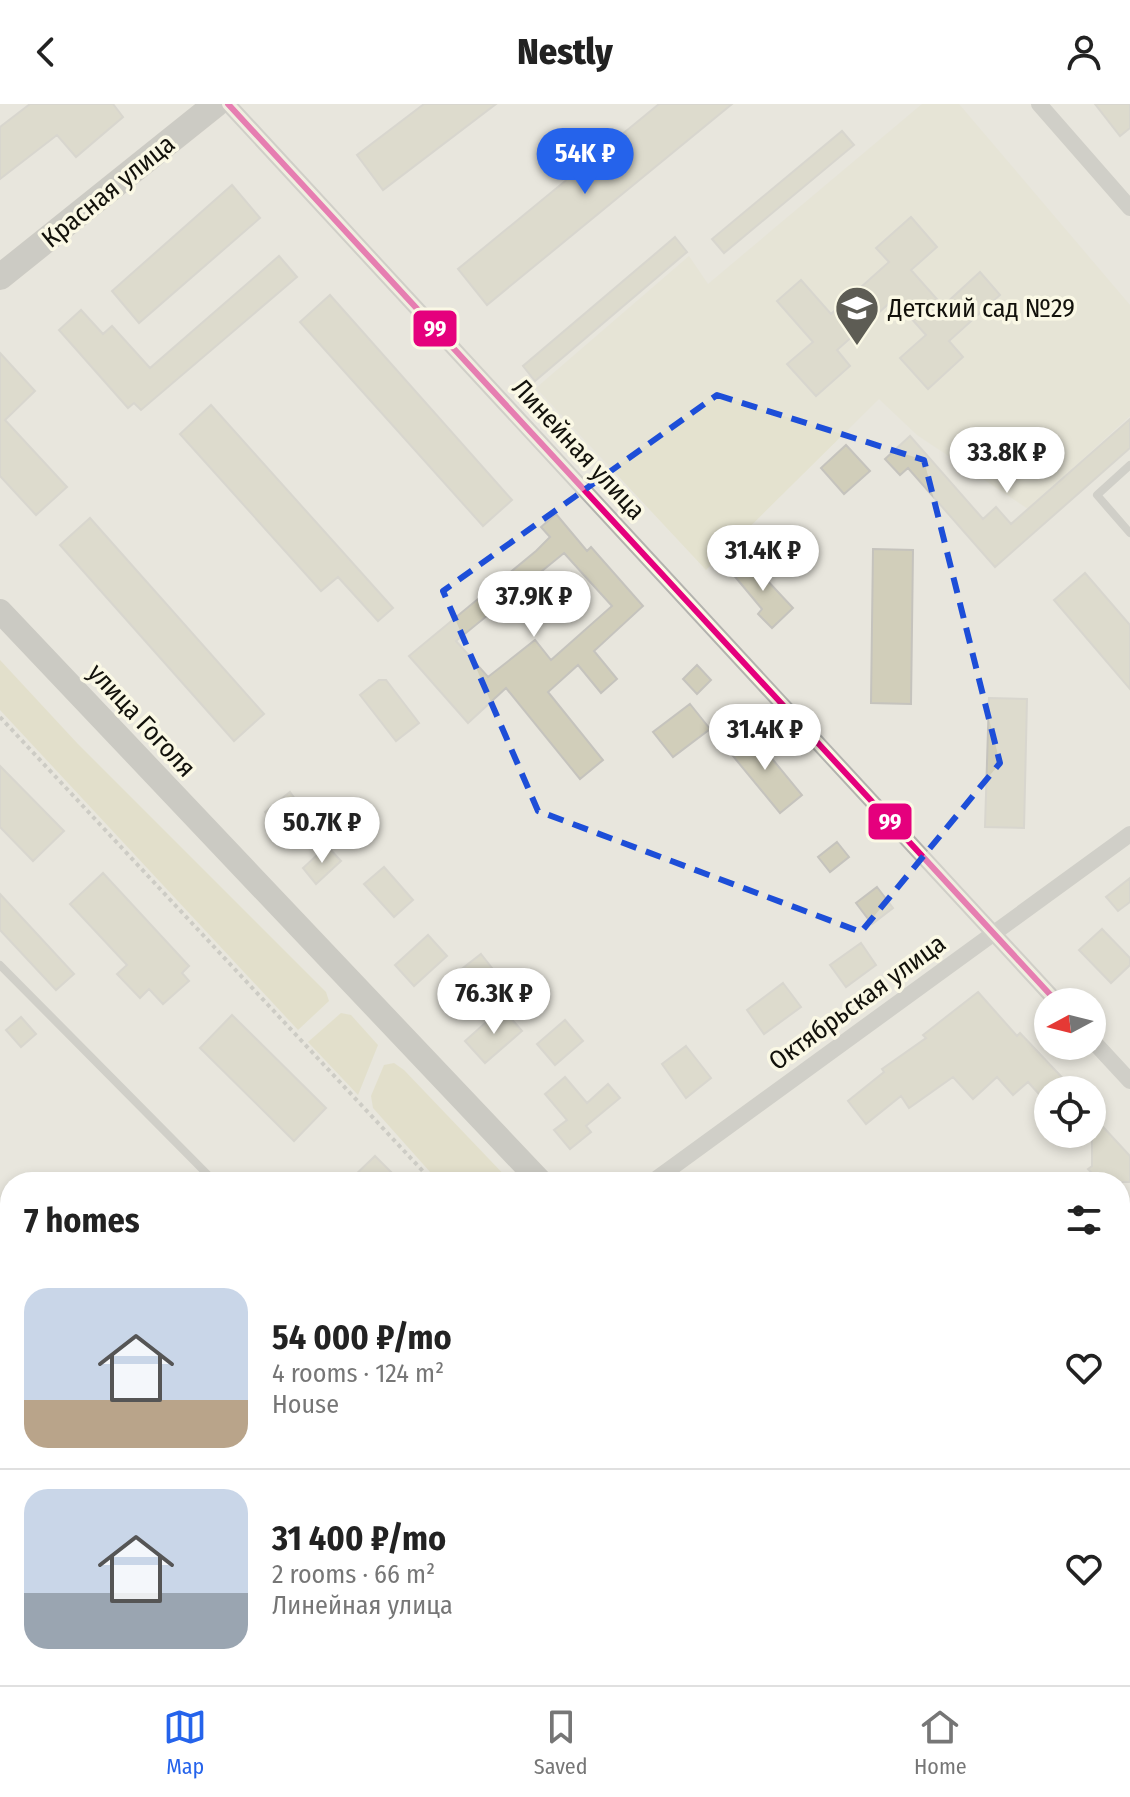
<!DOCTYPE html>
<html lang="en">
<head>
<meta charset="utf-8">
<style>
	:root { --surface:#fff; --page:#f2f2f2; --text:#222; --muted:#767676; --line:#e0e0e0; --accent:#2563eb }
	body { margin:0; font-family:"Fira Sans Condensed",sans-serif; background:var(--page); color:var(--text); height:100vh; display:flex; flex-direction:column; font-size:30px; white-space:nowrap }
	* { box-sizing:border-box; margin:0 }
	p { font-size:26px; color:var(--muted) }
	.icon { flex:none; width:44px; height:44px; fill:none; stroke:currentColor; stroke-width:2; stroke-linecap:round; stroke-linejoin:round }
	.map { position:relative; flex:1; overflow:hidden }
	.sheet { position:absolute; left:0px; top:1068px; width:1130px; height:514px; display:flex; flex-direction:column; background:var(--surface); border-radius:32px 32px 0 0; box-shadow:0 4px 12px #0003 }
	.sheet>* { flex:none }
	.needle { width:52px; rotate:263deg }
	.fabs { position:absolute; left:1034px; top:884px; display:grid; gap:16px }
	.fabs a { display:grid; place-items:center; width:72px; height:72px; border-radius:50%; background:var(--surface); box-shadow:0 4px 12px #0003; font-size:40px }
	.price { position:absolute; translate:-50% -68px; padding:0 18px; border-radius:28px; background:#fff; color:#222; font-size:26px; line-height:52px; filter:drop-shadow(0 2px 4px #0008) }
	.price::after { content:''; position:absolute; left:50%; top:48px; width:24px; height:18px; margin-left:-12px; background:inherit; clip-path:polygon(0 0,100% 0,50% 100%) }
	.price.active { background:var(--accent); color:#fff }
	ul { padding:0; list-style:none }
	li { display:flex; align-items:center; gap:24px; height:200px; padding:0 24px }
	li+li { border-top:2px solid var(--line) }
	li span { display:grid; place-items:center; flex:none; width:224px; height:160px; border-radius:24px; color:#555 }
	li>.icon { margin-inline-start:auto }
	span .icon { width:96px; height:96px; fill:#fffc; stroke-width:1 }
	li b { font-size:34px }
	h2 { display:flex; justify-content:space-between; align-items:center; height:96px; padding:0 24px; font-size:34px }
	header { display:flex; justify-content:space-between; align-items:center; height:104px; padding:0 24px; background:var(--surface); font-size:36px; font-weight:800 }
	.menu { display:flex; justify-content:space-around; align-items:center; height:112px; border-top:2px solid var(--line); background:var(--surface); font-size:22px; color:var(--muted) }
	.menu a { display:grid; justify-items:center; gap:4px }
	.menu .active { color:var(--accent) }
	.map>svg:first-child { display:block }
	.built { fill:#e4e2cf }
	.green { fill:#dcd8b6 }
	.building { fill:#d1ceba; stroke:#c5c3bd; stroke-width:2; fill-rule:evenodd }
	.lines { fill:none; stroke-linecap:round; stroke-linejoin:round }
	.path { stroke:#adada8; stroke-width:4; stroke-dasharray:4 4; stroke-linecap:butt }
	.lane { stroke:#b3b3af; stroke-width:8 }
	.street { stroke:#b3b3af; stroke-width:16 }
	.secondary { stroke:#a8a8a4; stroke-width:24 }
	.primary { stroke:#acaaa6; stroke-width:26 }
	.bus-1-casing { stroke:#faf8e5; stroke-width:12 }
	.bus-1 { stroke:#e5007d; stroke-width:6 }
	.marked { fill:none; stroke:#1d4ed8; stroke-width:6; stroke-dasharray:16 10; stroke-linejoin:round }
	.labels { text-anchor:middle; stroke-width:7; stroke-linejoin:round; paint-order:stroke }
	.street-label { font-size:26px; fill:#12110b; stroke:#faf8e5 }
	.poi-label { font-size:26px; fill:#12110b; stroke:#faf8e5; text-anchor:start }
	.line-badge { stroke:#faf8e5; stroke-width:3 }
	.badge-label { font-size:22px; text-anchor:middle; font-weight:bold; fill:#fff }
</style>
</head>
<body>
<header><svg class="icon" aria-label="back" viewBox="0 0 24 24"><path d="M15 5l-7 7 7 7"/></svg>Nestly<svg class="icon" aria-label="person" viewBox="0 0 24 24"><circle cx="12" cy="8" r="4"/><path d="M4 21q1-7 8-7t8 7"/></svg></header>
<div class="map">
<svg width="1130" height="1581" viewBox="0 0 1130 1581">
	<rect width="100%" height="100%" fill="#e8e6dd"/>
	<path class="built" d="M922,0H959L1130,201V312L1028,405L917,331L879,295L706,466L536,284L689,152L708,180Z
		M0,1136L10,1146V1572H428L437,1581H0Z"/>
	<path class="green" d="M0,556L77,639L326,888L329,897L298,926L0,606Z
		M341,909L351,911L378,941L358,991L308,938Z
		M394,959L404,966L511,1078H439L373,1004L371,992L384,961Z
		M478,1572H577L568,1581H486Z
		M933,1572H991L1000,1581H942Z"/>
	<path class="building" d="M30,0H113L123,13L76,53L57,31L0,75V23Z
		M424,0H496L383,86L357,51Z
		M659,0H732L487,201L458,165Z
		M1095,0H1130V24L1120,32Z
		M842,27L854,41L724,149L712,135Z
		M232,81L260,114L139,219L112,187Z
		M911,113L937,143L911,166L943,202L980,168L1000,191L949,237L963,253L928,285L900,254L926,231L894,195L837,246L850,262L816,292L787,260L813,238L777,197L801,176L831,210L889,158L876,144Z
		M675,133L687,148L535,277L523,262Z
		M279,152L297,173L141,306L134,299L128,304L59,226L81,206L103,230L112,222L150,264Z
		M330,191L512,396L483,422L300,218Z
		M0,249L35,287L5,316L67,383L36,411L0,372Z
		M211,301L393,504L378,517L338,473L321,487L180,330Z
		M1130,315V344L995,463L908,364L900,371L885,355L910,332L983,415L996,403L1011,420Z
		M846,341L870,367L844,390L821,364Z
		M556,410L587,447L591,443L643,502L594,547L617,575L601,589L578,561L548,588L603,656L580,675L506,584L468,619L409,552L536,447L550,433L541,423ZM564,449L612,502L551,556L535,536L488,573L456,537Z
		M90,414L264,610L234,637L60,441Z
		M873,445L913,446L911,600L871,599Z
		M751,453L766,471L764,473L793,504L772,524L758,510L762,505L732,469Z
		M1085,469L1130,521V585L1054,496Z
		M697,561L711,576L697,590L683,575Z
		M379,576H386L419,619L396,637L360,591Z
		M989,594L1027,595L1024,724L985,723Z
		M690,600L710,625L673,653L653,628Z
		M750,628L802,691L780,709L728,646Z
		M0,662L64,727L33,757L0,723Z
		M290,688L304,707L279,727L265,708Z
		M837,738L849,753L830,768L818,753Z
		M327,742L341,757L316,780L303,764Z
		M384,763L413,796L394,813L364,780Z
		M103,769L189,862L182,869L189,877L163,900L149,885L140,894L117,870L127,861L70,800Z
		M1130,774V798L1118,807L1106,793Z
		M877,783L893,804L872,820L856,799Z
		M0,790L74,870L56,886L0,826Z
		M1102,825L1130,854V861L1111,879L1079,846Z
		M428,831L447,852L414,882L395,861Z
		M861,839L876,861L846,883L830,861Z
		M481,850L492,864L465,885L454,871Z
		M783,879L801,903L764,930L747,906Z
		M978,888L1017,932L1020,929L1074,986H1048V1000L1028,978L1013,991L997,973L973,995L953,973L909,1004L901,992L866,1020L848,997L884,968L882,965L926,934L923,931Z
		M502,904L522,927L485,959L465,937Z
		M232,911L326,1004L294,1037L200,944Z
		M21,913L36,930L21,943L6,926Z
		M565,916L583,937L555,961L537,940Z
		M686,942L711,974L686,994L662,960Z
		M565,973L587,999L608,980L620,994L586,1022L591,1028L570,1045L554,1026L567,1016L545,990Z
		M1092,1011L1130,1052V1078H1101L1088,1065L1092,1062Z
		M375,1052L401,1078H348Z"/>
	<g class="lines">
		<path class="path" d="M0,613L433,1078
			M929,1572L938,1581"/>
		<path class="lane" d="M1130,361L1097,391L1130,429
			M0,861L215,1078
			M0,1300L10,1309
			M281,1572L290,1581
			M460,1572L469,1581
			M45,1581L55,1572
			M369,1581L378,1572
			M578,1581L587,1572"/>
		<path class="street" d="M228,0L1057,898
			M1039,0L1130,104
			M1092,936L1130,977
			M652,1078L1130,730"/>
		<path class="secondary" d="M0,507L541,1078
			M1017,1572L1026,1581"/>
		<path class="primary" d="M0,173L216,0"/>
		<g class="bus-1-casing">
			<path id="bus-1" d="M228,0L1057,898"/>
		</g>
		<use href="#bus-1" class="bus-1"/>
	</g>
	<path d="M0 0H1130V1581H0ZM717,291L924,356L1000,659L861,828L538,707L443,487Z" fill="#e8e6dd" fill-opacity=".55" fill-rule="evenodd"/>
	<path class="marked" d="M717,291L924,356L1000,659L861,828L538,707L443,487Z"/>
	<defs>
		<g id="school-pin" transform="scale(2.3)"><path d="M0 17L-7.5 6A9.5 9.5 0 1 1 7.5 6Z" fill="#5d5c54" stroke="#faf8e5"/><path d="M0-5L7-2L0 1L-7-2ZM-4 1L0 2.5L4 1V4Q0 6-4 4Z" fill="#fff"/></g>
	</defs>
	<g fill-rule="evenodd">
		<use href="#school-pin" x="857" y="204"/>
	</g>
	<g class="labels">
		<g class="street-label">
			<text transform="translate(108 87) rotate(-39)" y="9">Красная улица</text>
			<text transform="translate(579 345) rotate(47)" y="9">Линейная улица</text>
			<text transform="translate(142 616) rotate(47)" y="9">улица Гоголя</text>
			<text transform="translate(857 898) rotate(-36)" y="9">Октябрьская улица</text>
		</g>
		<g class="poi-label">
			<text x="888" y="213">Детский сад №29</text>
		</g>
	</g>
	<g class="line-badge">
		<rect x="412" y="205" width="46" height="39" rx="8" fill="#e5007d"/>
		<rect x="867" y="698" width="46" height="39" rx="8" fill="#e5007d"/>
	</g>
	<g class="badge-label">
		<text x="435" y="232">99</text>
		<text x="890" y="725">99</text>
	</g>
</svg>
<div class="fabs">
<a><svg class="needle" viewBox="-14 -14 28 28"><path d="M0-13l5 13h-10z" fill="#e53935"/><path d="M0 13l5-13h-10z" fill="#767676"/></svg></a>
<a><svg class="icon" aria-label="locate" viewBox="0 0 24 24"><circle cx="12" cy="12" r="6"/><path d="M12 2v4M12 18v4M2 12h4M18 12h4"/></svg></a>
</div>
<b class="price active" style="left:585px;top:92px">54K ₽</b>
<b class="price" style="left:1007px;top:391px">33.8K ₽</b>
<b class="price" style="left:763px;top:489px">31.4K ₽</b>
<b class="price" style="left:534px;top:535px">37.9K ₽</b>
<b class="price" style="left:765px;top:668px">31.4K ₽</b>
<b class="price" style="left:322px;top:761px">50.7K ₽</b>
<b class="price" style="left:494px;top:932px">76.3K ₽</b>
<section class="sheet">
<h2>7 homes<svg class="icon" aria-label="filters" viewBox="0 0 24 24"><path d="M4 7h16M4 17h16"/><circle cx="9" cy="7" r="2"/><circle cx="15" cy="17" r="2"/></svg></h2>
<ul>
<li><span style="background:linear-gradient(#c9d6e8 70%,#b9a48a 0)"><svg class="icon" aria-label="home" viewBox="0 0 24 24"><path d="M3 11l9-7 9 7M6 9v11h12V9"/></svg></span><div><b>54 000 ₽/mo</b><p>4 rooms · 124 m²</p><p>House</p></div><svg class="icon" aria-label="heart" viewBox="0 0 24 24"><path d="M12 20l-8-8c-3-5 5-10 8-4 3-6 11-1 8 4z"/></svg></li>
<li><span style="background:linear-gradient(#c9d6e8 65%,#9aa5b1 0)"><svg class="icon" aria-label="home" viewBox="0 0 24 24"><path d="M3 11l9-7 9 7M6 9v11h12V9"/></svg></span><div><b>31 400 ₽/mo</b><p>2 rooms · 66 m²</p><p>Линейная улица</p></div><svg class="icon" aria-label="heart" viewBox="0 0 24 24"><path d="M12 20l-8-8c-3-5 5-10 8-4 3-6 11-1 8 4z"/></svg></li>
</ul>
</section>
</div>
<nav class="menu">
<a class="active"><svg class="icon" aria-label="map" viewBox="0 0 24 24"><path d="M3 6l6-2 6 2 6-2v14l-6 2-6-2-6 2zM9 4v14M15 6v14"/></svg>Map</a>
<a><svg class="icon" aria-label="saved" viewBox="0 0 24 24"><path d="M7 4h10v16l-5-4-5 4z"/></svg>Saved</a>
<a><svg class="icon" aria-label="home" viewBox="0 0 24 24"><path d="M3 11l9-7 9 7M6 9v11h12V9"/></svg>Home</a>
</nav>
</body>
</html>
